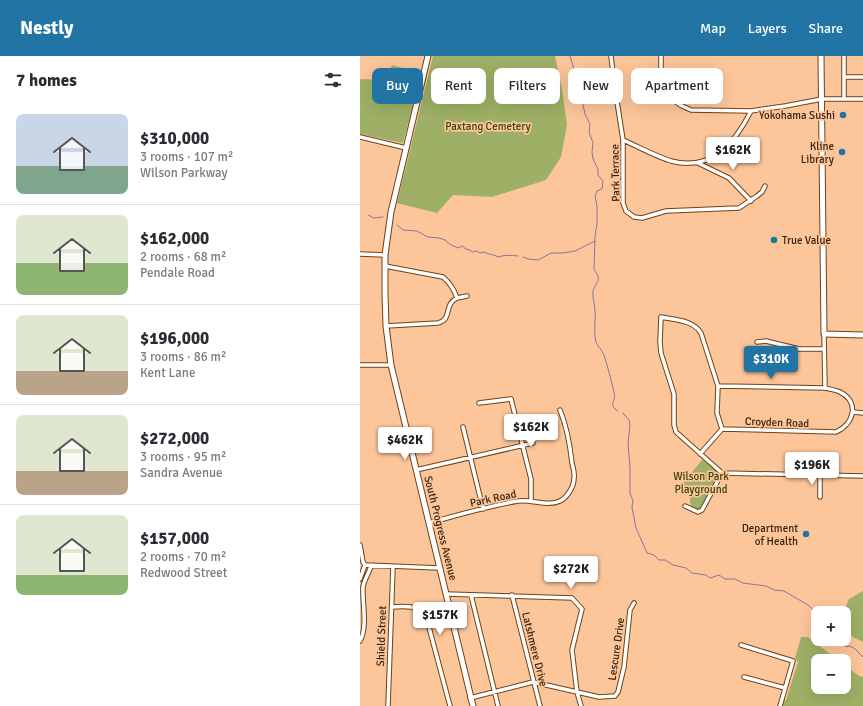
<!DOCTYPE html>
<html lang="en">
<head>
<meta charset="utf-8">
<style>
	:root { --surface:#fff; --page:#f2f2f3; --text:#2b2b33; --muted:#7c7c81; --line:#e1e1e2; --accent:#2274a5 }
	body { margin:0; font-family:Signika,sans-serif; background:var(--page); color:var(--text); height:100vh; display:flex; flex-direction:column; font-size:15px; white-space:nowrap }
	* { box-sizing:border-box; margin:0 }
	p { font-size:13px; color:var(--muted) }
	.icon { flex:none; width:22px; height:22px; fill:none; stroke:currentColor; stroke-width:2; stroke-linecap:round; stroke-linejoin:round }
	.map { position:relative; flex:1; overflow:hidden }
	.side { display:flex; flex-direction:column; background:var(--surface); width:360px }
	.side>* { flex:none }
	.hud { position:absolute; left:12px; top:12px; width:380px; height:36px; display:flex; gap:8px }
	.fabs { position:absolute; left:451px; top:550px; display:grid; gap:8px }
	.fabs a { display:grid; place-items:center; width:40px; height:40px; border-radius:8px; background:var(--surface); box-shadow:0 4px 16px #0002; font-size:20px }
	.price { position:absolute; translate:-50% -34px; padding:0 9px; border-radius:4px; background:#fff; color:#222; font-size:13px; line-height:26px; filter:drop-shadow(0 1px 2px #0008) }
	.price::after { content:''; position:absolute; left:50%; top:24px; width:12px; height:9px; margin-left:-6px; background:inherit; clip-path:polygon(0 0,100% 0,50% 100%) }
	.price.selected { background:var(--accent); color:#fff }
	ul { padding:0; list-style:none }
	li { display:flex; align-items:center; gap:12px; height:100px; padding:0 16px }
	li+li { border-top:1px solid var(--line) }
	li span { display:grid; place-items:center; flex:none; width:112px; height:80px; border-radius:8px; color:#555 }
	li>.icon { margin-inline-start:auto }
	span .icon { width:48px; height:48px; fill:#fffc; stroke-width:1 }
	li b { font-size:17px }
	h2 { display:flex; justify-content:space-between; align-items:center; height:48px; padding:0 16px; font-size:17px }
	.tag { padding:0 14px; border-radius:8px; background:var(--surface); box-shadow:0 4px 16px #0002; font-size:14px; line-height:36px }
	.tag.selected { background:var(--accent); color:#fff }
	header { display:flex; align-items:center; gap:24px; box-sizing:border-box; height:56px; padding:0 20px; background:var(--accent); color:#fff }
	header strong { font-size:19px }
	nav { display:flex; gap:22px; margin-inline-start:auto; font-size:14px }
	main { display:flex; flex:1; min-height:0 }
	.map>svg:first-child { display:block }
	.green { fill:#9eb065 }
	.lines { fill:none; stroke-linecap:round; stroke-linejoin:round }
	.stream { stroke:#8b74a0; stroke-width:1 }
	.street-casing { stroke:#714217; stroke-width:5.5 }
	.secondary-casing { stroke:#714217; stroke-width:7 }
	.street { stroke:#fff; stroke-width:3.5 }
	.secondary { stroke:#fff; stroke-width:5 }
	.poi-dot { fill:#2274a5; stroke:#fcc59a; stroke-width:1.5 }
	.labels { text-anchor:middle; stroke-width:3.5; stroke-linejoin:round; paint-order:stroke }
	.poi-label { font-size:11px; fill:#372311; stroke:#fcc59a; text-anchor:end }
	.park-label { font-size:11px; fill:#394409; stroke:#fcc59a }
	.street-label { font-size:11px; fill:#372311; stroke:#fcc59a }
</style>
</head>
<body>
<header>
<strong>Nestly</strong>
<nav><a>Map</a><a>Layers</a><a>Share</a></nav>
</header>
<main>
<section class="side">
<h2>7 homes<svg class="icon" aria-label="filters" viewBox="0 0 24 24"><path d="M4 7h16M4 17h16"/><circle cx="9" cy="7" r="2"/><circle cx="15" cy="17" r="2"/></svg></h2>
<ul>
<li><span style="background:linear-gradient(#c9d6e8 65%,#7fa58c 0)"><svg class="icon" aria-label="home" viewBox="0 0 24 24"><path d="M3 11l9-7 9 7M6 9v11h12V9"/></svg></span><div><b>$310,000</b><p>3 rooms · 107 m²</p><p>Wilson Parkway</p></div></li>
<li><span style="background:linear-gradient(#dfe7d0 60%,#8fb573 0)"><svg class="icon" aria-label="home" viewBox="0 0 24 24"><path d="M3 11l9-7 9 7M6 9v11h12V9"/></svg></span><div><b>$162,000</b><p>2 rooms · 68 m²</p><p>Pendale Road</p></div></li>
<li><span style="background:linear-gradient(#dfe7d0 70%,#b9a48a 0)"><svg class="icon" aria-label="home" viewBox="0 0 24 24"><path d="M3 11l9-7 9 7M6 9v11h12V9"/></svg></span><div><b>$196,000</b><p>3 rooms · 86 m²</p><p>Kent Lane</p></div></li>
<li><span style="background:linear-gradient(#dfe7d0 70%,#b9a48a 0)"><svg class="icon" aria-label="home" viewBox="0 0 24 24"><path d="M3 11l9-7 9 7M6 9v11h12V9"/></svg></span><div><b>$272,000</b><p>3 rooms · 95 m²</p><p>Sandra Avenue</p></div></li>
<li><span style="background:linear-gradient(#dfe7d0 75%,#8fb573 0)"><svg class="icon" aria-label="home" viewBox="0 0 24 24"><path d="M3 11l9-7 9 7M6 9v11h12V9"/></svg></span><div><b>$157,000</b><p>2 rooms · 70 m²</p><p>Redwood Street</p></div></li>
</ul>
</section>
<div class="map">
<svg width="503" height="650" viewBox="0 0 503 650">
	<rect width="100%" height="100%" fill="#fcc59a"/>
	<path class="green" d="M73,0H195L202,33L207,69L201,101L186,124L132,141L93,139L77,157L37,147Z
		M32,9L61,17L43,87L0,78V23L26,24Z
		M343,403L358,416L359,418L341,453C329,455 330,446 330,437L322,428Z
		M503,535V586L493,581L484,572L483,557L489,543Z
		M441,581H448L479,605H458V631H484V609L499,620L503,621V650H423L424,645L426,644L438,606L435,602Z"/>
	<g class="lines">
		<path class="stream" d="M210,0L218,27V32L221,39L225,58L230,68L229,76L233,87L232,96L233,103L238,113V119L243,125L242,133L237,135L235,140L237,150V168L235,180L234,214C245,226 231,228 233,240C234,248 236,256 235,264C235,271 234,279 236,286C238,291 242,294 244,299C248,311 251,324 254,336C257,345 247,349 258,355
			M8,159L14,162L23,161
			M37,169L43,174L57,175L68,181L79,182L85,184L91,189L98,192L102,190L106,193L110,194L112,196L117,195L120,197L124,196C129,199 134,198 138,201C143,199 153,199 158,200
			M163,201L168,203L178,204L191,197H203L215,195L235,185
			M263,357L269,364L270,369L268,387L270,412V437L273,445L272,451L276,472L287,497L294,499L299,504H305L313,509L326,512L332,517L346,519L350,522L359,519L365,523H375L383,527L406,530L414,534L424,535L448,549L458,558
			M477,583L486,591L489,590L494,592L503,601"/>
		<g class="street-casing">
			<path id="street" d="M251,0L254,26L263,84V147L266,155L274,161L282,162L306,155L379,152L397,140L402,136L405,130
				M301,0V25L306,35L313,44L322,50L331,54L391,55
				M484,0V43
				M484,21H503
				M0,81L46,92
				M263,84C279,91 295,100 311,105C351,116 375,87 391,55L425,50L462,43H503
				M338,107L369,122L391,145
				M0,198L25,199
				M25,210L83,221C90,227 94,233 97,242C83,249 93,263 78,267L26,270
				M97,242L107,240
				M464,278L465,332
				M397,286L406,285L439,293H464
				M0,309H31
				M119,347L151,343L171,423V445
				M493,356L503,357
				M103,371L123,453
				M362,373L357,357L358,330L341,277C333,264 316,264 301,261L300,286L301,297L314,338V369L316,376L362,417L503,420
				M340,398L362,373L476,376C494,368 500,346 480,336C476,334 469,333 465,332L358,330
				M56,414L173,387
				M460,441V420
				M325,450L338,456L342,454L362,417
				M69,467C98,459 128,450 158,445C171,443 188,451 200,445C208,441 214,430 214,422C215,417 213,412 212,407C210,389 207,371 200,354
				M0,489L3,506L5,509
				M5,509L79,512
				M0,523L5,509
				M86,538L212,542L222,553L212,594L217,636L221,650
				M111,539L138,650
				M152,539L180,650
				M32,551C45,550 57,549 66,560L90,650
				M0,585C8,571 2,546 3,531C4,524 9,517 11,510
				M381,589L433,605L420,650
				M384,621L425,632
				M110,642L173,626L239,641L255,640L258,636L264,611L270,554L274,547
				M28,650L33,511"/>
		</g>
		<g class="secondary-casing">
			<path id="secondary" d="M68,0L31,156L25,199V239L26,270L31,309L113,650
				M461,0L464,278L503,279"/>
		</g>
		<use href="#street" class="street"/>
		<use href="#secondary" class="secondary"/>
	</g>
	<g class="poi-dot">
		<circle cx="483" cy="59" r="4"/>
		<circle cx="482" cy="96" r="4"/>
		<circle cx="414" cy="184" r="4"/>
		<circle cx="446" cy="478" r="4"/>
	</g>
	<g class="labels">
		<g class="poi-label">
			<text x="475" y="63">Yokohama Sushi</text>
			<text x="474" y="94">Kline<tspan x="474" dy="13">Library</tspan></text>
			<text x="422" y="188" text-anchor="start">True Value</text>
			<text x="438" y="476">Department<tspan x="438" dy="13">of Health</tspan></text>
		</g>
		<g class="park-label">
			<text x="128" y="74">Paxtang Cemetery</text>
			<text x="341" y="424">Wilson Park<tspan x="341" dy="13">Playground</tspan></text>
		</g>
		<g class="street-label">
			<text transform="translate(255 117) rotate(-91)" y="4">Park Terrace</text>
			<text transform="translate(417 366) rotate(2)" y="4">Croyden Road</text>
			<text transform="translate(133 442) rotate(-12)" y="4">Park Road</text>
			<text transform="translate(81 472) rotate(76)" y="4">South Progress Avenue</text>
			<text transform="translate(21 580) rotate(-88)" y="4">Shield Street</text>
			<text transform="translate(175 593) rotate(76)" y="4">Latshmere Drive</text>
			<text transform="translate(256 593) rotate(-82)" y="4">Lescure Drive</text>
		</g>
	</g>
</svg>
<div class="fabs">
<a>+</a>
<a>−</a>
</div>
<b class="price" style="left:373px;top:115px">$162K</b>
<b class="price selected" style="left:411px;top:324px">$310K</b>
<b class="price" style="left:171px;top:392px">$162K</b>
<b class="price" style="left:45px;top:405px">$462K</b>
<b class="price" style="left:452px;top:430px">$196K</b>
<b class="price" style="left:211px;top:534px">$272K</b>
<b class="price" style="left:80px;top:580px">$157K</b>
<div class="hud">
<a class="tag selected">Buy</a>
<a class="tag">Rent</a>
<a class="tag">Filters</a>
<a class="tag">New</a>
<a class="tag">Apartment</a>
</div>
</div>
</main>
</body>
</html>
